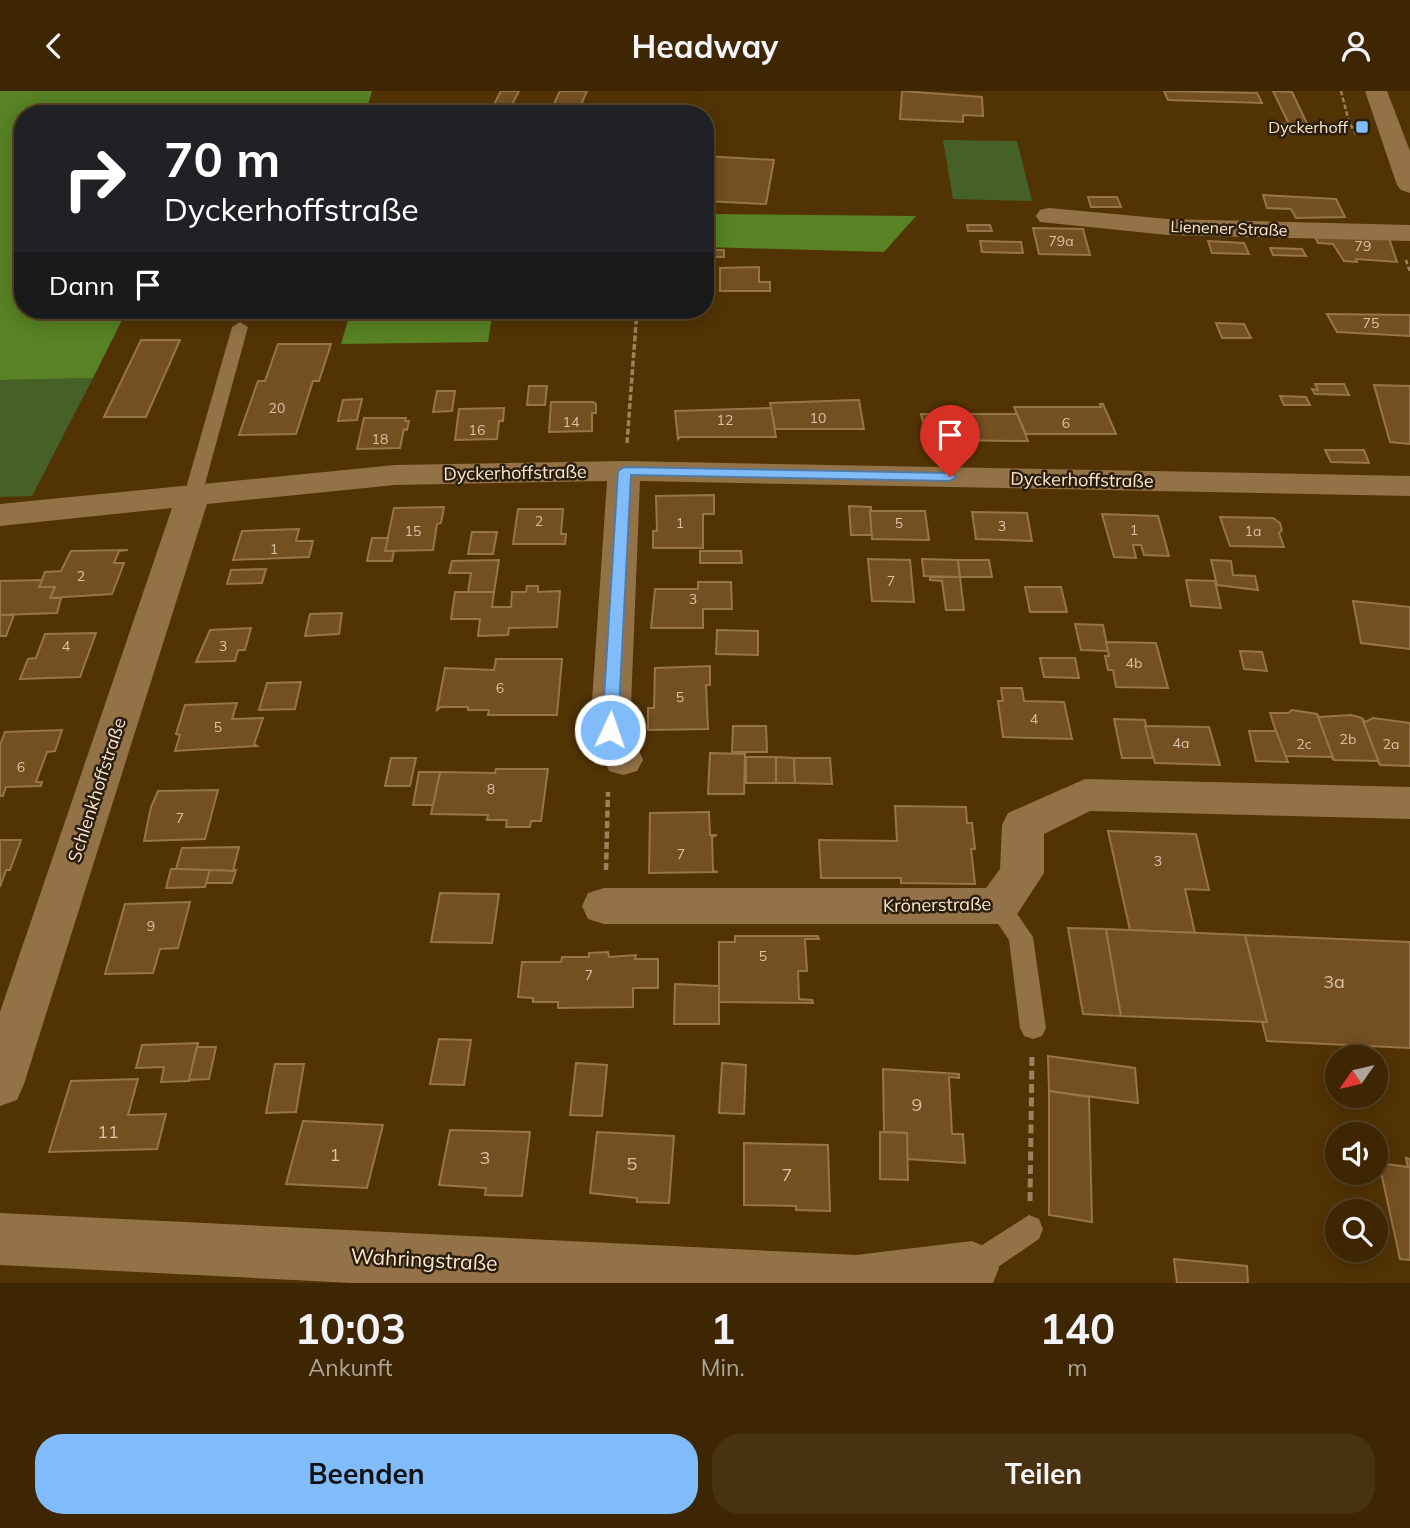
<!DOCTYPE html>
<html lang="de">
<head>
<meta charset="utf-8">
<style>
	body { margin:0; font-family:Mulish,sans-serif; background:#493212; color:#f1f3f6; height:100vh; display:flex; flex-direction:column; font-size:26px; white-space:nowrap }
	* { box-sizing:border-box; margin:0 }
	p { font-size:23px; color:#ada59a }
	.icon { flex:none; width:38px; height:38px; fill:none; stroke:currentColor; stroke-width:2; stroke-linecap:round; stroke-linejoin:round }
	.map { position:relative; height:1192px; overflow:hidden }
	.details { display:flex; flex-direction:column; background:#3e2603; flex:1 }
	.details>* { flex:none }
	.banner { position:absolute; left:14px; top:14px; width:700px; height:214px; border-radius:28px; box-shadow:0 4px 18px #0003,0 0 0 2px #574325; background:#202124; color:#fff; overflow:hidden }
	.needle { width:46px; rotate:236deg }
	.controls { position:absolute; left:1325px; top:954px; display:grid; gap:14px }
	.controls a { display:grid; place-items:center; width:63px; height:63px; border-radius:50%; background:#3e2603; box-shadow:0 4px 18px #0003,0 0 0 2px #574325; font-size:35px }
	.pin { position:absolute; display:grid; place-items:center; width:60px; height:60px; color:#fff; margin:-72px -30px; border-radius:50% 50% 50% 0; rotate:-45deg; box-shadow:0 0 7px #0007 }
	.pin .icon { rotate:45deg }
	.me { position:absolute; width:77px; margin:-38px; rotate:3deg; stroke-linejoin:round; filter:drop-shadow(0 0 5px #0008) }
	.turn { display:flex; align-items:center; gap:24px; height:147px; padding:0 35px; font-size:32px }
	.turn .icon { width:91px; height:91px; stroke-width:2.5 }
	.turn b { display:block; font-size:49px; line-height:60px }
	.then { display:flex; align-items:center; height:66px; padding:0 35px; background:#0003; gap:14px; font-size:26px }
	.eta { display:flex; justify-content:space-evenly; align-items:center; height:119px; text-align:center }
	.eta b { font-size:42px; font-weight:700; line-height:49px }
	.cta { display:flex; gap:14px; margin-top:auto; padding:14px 35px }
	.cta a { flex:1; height:80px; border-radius:28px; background:#81bcfa; color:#111; font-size:28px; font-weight:700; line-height:80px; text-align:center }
	.cta a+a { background:#493212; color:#f1f3f6 }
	header { display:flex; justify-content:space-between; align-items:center; height:91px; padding:0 35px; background:#3e2603; font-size:32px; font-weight:700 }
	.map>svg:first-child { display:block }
</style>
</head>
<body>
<header><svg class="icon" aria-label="back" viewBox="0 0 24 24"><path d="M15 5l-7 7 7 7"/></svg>Headway<svg class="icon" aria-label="person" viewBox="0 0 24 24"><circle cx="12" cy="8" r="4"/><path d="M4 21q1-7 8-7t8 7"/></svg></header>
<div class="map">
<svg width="1410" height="1192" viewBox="0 0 1410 1192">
	<rect width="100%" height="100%" fill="#523304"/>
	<g fill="#466128">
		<path d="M943 49 1017 50 1032 110 953 108Z"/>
		<path d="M93 287 32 405 0 406V289Z"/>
	</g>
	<g fill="#588224">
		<path d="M0 0H372L365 23H23V219H127L93 287 0 289Z"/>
		<path d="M705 123 916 125 884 161 705 156Z"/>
		<path d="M351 219H493L488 251 341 253Z"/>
	</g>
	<g fill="#734f21" stroke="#97744a" stroke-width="2">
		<path d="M501 0H519L507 23H489Z"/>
		<path d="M560 0H587L577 23H549Z"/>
		<path d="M902 0 982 6 983 25 963 24V31L900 28Z"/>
		<path d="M1164 0 1257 2 1262 12 1168 9Z"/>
		<path d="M1273 0 1292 1 1312 43 1279 42 1275 32 1289 33Z"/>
		<path d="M705 65 774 69 766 113 705 110Z"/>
		<path d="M1263 104 1336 108 1345 126 1296 127 1291 118 1267 117Z"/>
		<path d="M1088 106H1117L1121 116H1091Z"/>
		<path d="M967 134H990L992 140H968Z"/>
		<path d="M1033 137 1083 138 1090 164 1039 163Z"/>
		<path d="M1314 143 1389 147 1397 171 1356 168 1357 171 1344 170 1333 153 1318 152Z"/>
		<path d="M980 150 1021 151 1023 162 982 161Z"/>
		<path d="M1208 150 1244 152 1249 163 1212 162Z"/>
		<path d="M1270 157 1302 158 1306 165 1273 164Z"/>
		<rect x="705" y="159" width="19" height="7"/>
		<path d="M759 176V191H770V200H720V177Z"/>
		<path d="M1327 223 1410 224V245L1337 241Z"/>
		<path d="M1216 232 1244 233 1251 247H1222Z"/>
		<path d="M141 249H180L146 326H104Z"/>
		<path d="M278 253H331L319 290H313L296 343 239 344 258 290H265Z"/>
		<path d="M1315 293H1344L1349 304 1315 303 1312 298 1318 299Z"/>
		<path d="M1374 294 1410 295V353L1390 351Z"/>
		<path d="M529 295H547L545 314H527Z"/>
		<path d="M437 300H455L452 320 433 321Z"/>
		<path d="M1280 305 1306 306 1310 314H1284Z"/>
		<path d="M362 308 357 329 338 330 343 309Z"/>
		<path d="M856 309H859L864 338H775L770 312Z"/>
		<path d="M551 311H593L596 313V322H592V340L549 341Z"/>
		<path d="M1100 313H1103L1116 343H1026L1014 316H1101Z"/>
		<path d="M504 317 503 330H499L497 348 455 349 459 318Z"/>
		<path d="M771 317 776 346H680L678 348 675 320Z"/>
		<path d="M921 323H1017L1028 350 931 349V352H928Z"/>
		<path d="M364 327H406L405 330H409L407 339 404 338 400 357 357 358Z"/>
		<path d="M1325 359H1364L1369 372 1331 371Z"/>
		<path d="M714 404V423H703V457H653V440H657L656 405Z"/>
		<path d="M849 415 871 416 872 444H851Z"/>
		<path d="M444 416 441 432 437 433 433 459 385 460 394 417Z"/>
		<path d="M518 418H563L561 443H566L565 453H513Z"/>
		<path d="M870 420H925L929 449 872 448Z"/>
		<path d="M972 421 1027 422 1032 450 976 448Z"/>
		<path d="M1102 423 1158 425 1169 465 1144 464 1141 454H1133L1136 467 1114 466Z"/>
		<path d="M1220 426 1273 427 1280 432 1282 439 1279 442 1284 456 1230 455Z"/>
		<path d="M299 438 296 450H313L309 466 233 469 242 440Z"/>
		<path d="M472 441H497L493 463H468Z"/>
		<path d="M372 447H388L385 460H394L392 470H367Z"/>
		<path d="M128 459 119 460 114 472H124L112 503 50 507 55 496H39L45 481 61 480 71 460Z"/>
		<path d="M700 460H741L742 472H700Z"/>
		<path d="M868 468 910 469 914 511 872 510Z"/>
		<path d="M922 468 958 469 960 486 924 485Z"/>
		<path d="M499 469 494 501H468L471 482H449L452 470Z"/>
		<path d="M958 469H989L992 486H960Z"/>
		<path d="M1211 469 1231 470 1233 484 1255 485 1258 499 1217 494Z"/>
		<path d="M266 478 262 492 227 493 231 479Z"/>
		<path d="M930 486H960L964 519H946L942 490 930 489Z"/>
		<path d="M42 489 39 496H55L50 507H61L57 522 0 524V490Z"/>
		<path d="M1186 489 1215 490 1221 517 1191 515Z"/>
		<path d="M698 491H731L732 518H703V537H651L655 498H698Z"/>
		<path d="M527 495H538V501L560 500 557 536 509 537 508 544 478 545 480 528H451L455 501H494L492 516H511L512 501H526Z"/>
		<path d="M1025 496H1061L1067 521H1030Z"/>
		<path d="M1353 510 1410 516V558L1361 552Z"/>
		<path d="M342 522 339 543 305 545 310 523Z"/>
		<path d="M0 524H14L6 545H0Z"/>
		<path d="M1075 533 1103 534 1108 560 1081 559Z"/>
		<path d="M251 537 245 559H238L235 570 196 571 210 539Z"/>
		<path d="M717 539 758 540V564L716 563Z"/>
		<path d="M96 542 80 586 20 588 28 568 36 567 45 543Z"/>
		<path d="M1106 551 1156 552 1168 597 1116 596 1113 579H1108L1105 565H1109Z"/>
		<path d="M1240 560 1262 561 1267 580 1244 578Z"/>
		<path d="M1040 567H1075L1079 587 1044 586Z"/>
		<path d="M496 568H562L557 624H488L489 619H468V616H441L437 619 445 577 494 579Z"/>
		<path d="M710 575V594H706L708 638 648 639V617H654L655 577Z"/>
		<path d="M301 591 295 618 259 619 267 592Z"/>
		<path d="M1001 597H1022L1024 610 1064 611 1072 648 1003 646 998 610H1003Z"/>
		<path d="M237 612 232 628 263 627 254 653 257 655 175 660 180 644 176 643 185 614Z"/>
		<path d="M1292 619 1317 623 1334 669 1331 666 1284 665 1270 622H1288Z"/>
		<path d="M1317 623 1319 626 1351 624 1362 627 1380 674 1378 670 1334 669Z"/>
		<path d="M1362 627 1365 631 1373 627 1410 632V675L1380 674Z"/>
		<path d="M1114 628 1145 629 1153 667H1122Z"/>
		<path d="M733 635H766L767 661H732Z"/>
		<path d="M1145 635 1209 636 1220 674 1155 672Z"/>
		<path d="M62 639 55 660 47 661 36 691H42L41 695 6 696 3 705H0V654L5 641Z"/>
		<path d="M1249 640H1276L1288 671 1256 670Z"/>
		<path d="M710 662 745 663 744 703H708Z"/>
		<rect x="746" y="666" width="30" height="26"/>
		<path d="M776 666 794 667 795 692H776Z"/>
		<path d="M391 667H416L410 695H385Z"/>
		<path d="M794 667H830L832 693 795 692Z"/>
		<path d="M496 678H548L541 730H531L530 736H506L507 729H487L488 724 431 723 440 681 495 682Z"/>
		<path d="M419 681H440L433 714H413Z"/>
		<path d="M218 699 205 748 144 750 151 716 158 700Z"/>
		<path d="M895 715 966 716 967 732H972L975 758H971L975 793 901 792V787H821L819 749 897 750Z"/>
		<path d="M709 721 710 744H717L712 746 713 780 718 781 649 782 650 722Z"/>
		<path d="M1108 740 1196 743 1209 799 1185 798 1195 842 1130 839Z"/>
		<path d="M0 749H21L10 779H6L0 796Z"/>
		<path d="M239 756 233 780 176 778 182 757Z"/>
		<path d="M171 778H176L210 779 205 796 166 797Z"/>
		<path d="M210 779 233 780 236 779 232 792H206Z"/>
		<path d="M440 802 499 803 492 852 431 851Z"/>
		<path d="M190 811 178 857 160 858 153 882 105 883 125 813Z"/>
		<path d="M1068 837 1106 838 1121 925 1083 923Z"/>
		<path d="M1106 838 1245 844 1267 931 1121 925Z"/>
		<path d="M1245 844 1410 851V957L1267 950 1262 931H1267Z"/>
		<path d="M735 845H818L819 848H805L807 880H798L799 908 812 909 813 912 719 911V851H735Z"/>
		<path d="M608 861 609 866 636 864 635 868H658V897H633V916L558 917V911H533V907L518 906 522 871H561L562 866H589V862Z"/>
		<path d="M675 893 719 895V933H674Z"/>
		<path d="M439 948 471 949 464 994 430 993Z"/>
		<path d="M198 952 189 990 161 991 164 976 136 977 142 954Z"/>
		<path d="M197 956H216L209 988 189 989Z"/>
		<path d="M1048 965 1135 977 1138 1012 1049 1000Z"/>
		<path d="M576 972 607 974 602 1025 570 1024Z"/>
		<path d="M722 972 746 974 744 1023 719 1022Z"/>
		<path d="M275 973H304L296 1021 266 1022Z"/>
		<path d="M883 978 959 983V987L949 986 952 1043H963L965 1072 907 1068V1042L884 1041Z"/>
		<path d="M138 988 128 1024 166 1023 157 1058 49 1061 71 990Z"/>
		<path d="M1049 1000 1089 1006 1092 1131 1049 1124Z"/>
		<path d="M303 1030 383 1034 367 1097 286 1093Z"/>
		<path d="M450 1039 530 1041 522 1105 485 1104 486 1097 439 1094Z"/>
		<path d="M597 1041 674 1045 669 1112 637 1111V1107L590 1102Z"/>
		<path d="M880 1041 907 1042 908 1089 880 1088Z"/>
		<path d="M744 1052 828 1054 830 1120 796 1119V1115L744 1114Z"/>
		<path d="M1406 1067 1410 1068V1169L1400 1168 1379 1072 1408 1076Z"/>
		<path d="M1174 1168 1247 1175 1248 1192H1177Z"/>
	</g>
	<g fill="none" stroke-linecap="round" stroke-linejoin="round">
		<g stroke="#9c815d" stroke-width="2.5" stroke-dasharray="4.5 2.5" stroke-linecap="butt">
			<path d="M1341 0 1349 31 1357 45"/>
			<path d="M1406 169 1410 181"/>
		</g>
		<path stroke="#9c815d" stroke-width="3.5" stroke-dasharray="6 2.5" stroke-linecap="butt" d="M627 352 637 219"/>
		<path stroke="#9c815d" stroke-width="4.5" stroke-dasharray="7 3.5" stroke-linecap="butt" d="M606 779 608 701"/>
		<path stroke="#9c815d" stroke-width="5" stroke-dasharray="9 4.5" stroke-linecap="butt" d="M1030 1110 1032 964"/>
		<g fill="#947248" fill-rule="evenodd">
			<path d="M240 231 248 236 202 404 193 410 187 408 184 404 232 236Z"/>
			<path d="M998 805 1007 808 1033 846 1046 937 1042 945 1033 948 1024 945 1020 937 1009 849 986 815 989 808Z"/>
			<path d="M1029 1124 1039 1128 1043 1138 1039 1148 982 1187 972 1192 962 1187 957 1177 962 1167Z"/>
		</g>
		<g fill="#947248" fill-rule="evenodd">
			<path d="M1049 117 1168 128 1410 134V150L1168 144 1040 131 1036 125 1040 119Z"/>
			<path d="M624 370 1410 385V405L640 390 630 639 643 669 637 680 623 684 609 680 590 639 607 390 395 394 207 413 24 993 17 1009 0 1015V921L172 417 0 435V413L395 374Z"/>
			<path d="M1085 688 1410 696V728L1090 720 1044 743V782L1014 828 998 833H604L588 828 582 815 588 802 604 797H986L1000 778 1002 734 1008 722Z"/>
			<path d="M0 1122 856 1164 972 1150 991 1158 999 1177 993 1192H352L0 1174Z"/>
		</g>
		<path fill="#947248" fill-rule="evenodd" d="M1365 0H1387L1410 60V102L1401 99 1397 94Z"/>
	</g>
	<path fill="#81bcfa" stroke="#547aa2" stroke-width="2" d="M624 376 950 382 956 386 950 390 631 384 618 639 610 645 602 639 618 380Z"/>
	<rect fill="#81bcfa" stroke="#2c1e0d" stroke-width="2.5" x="1355" y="29" width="14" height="14" rx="3.5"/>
	<g text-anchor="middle" stroke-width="5" stroke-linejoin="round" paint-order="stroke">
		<g font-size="14" fill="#dac2a6">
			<text x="1061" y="155">79a</text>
			<text x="1363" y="160">79</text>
			<text x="1371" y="237">75</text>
			<text x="277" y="322">20</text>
			<text x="818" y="332">10</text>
			<text x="725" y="334">12</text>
			<text x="571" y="336">14</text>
			<text x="1066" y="337">6</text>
			<text x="477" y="344">16</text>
			<text x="380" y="353">18</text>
			<text x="539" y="435">2</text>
			<text x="680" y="437">1</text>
			<text x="899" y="437">5</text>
			<text x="1002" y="440">3</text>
			<text x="1134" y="444">1</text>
			<text x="413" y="445">15</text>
			<text x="1253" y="445">1a</text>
			<text x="274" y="463">1</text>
			<text x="81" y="490">2</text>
			<text x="891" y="495">7</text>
			<text x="693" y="513">3</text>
			<text x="66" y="560">4</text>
			<text x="223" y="560">3</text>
			<text x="1134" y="577">4b</text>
			<text x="500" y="602">6</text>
			<text x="680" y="611">5</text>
			<text x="1034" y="633">4</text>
			<text x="218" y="641">5</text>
			<text x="1348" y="653">2b</text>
			<text x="1181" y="657">4a</text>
			<text x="1304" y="658">2c</text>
			<text x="1391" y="658">2a</text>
			<text x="21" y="681">6</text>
			<text x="491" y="703">8</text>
			<text x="180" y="732">7</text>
			<text x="681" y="768">7</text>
			<text x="1158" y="775">3</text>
			<text x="151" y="840">9</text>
			<text x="763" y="870">5</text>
			<text x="589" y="889">7</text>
		</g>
		<g font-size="16" fill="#fce8d2" stroke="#2c1e0d" text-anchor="end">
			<text x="1348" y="42">Dyckerhoff</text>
		</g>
		<g font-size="16" fill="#fce8d2" stroke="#2c1e0d">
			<text transform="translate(1229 137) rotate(2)" y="6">Lienener Straße</text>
		</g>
		<g font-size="18" fill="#fce8d2" stroke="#2c1e0d">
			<text transform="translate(515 382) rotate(-1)" y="6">Dyckerhoffstraße</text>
			<text transform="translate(1082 389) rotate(1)" y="6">Dyckerhoffstraße</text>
			<text transform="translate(97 699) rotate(-72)" y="6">Schlenkhoffstraße</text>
			<text transform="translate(937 814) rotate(-1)" y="6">Krönerstraße</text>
		</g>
		<g font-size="18" fill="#dac2a6">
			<text x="1334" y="897">3a</text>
			<text x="917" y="1020">9</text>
			<text x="108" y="1047">11</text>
			<text x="335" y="1070">1</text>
			<text x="485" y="1073">3</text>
			<text x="632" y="1079">5</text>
			<text x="787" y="1090">7</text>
		</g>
		<g font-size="21" fill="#fce8d2" stroke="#2c1e0d">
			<text transform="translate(424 1169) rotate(3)" y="7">Wahringstraße</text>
		</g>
	</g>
</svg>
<div class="controls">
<a><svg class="needle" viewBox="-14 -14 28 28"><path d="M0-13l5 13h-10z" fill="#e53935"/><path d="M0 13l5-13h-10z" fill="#ada59a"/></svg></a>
<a><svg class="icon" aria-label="sound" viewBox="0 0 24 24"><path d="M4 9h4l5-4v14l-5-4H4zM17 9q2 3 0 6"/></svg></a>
<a><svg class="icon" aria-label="search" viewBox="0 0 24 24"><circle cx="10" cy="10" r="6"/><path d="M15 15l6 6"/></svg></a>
</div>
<div class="pin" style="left:950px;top:386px;background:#d93025"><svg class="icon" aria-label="arrive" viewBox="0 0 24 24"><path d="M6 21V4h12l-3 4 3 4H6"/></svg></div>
<svg class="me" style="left:610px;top:639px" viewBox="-20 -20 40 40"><circle r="17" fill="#81bcfa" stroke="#fff" stroke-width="3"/><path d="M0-11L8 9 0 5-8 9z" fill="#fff"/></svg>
<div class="banner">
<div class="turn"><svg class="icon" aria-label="right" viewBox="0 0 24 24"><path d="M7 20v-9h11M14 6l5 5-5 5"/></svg><div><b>70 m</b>Dyckerhoffstraße</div></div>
<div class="then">Dann<svg class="icon" aria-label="arrive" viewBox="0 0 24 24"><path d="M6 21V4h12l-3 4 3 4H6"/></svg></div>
</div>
</div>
<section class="details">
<div class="eta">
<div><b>10:03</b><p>Ankunft</p></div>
<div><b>1</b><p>Min.</p></div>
<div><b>140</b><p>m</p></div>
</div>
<div class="cta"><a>Beenden</a><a>Teilen</a></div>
</section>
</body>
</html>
